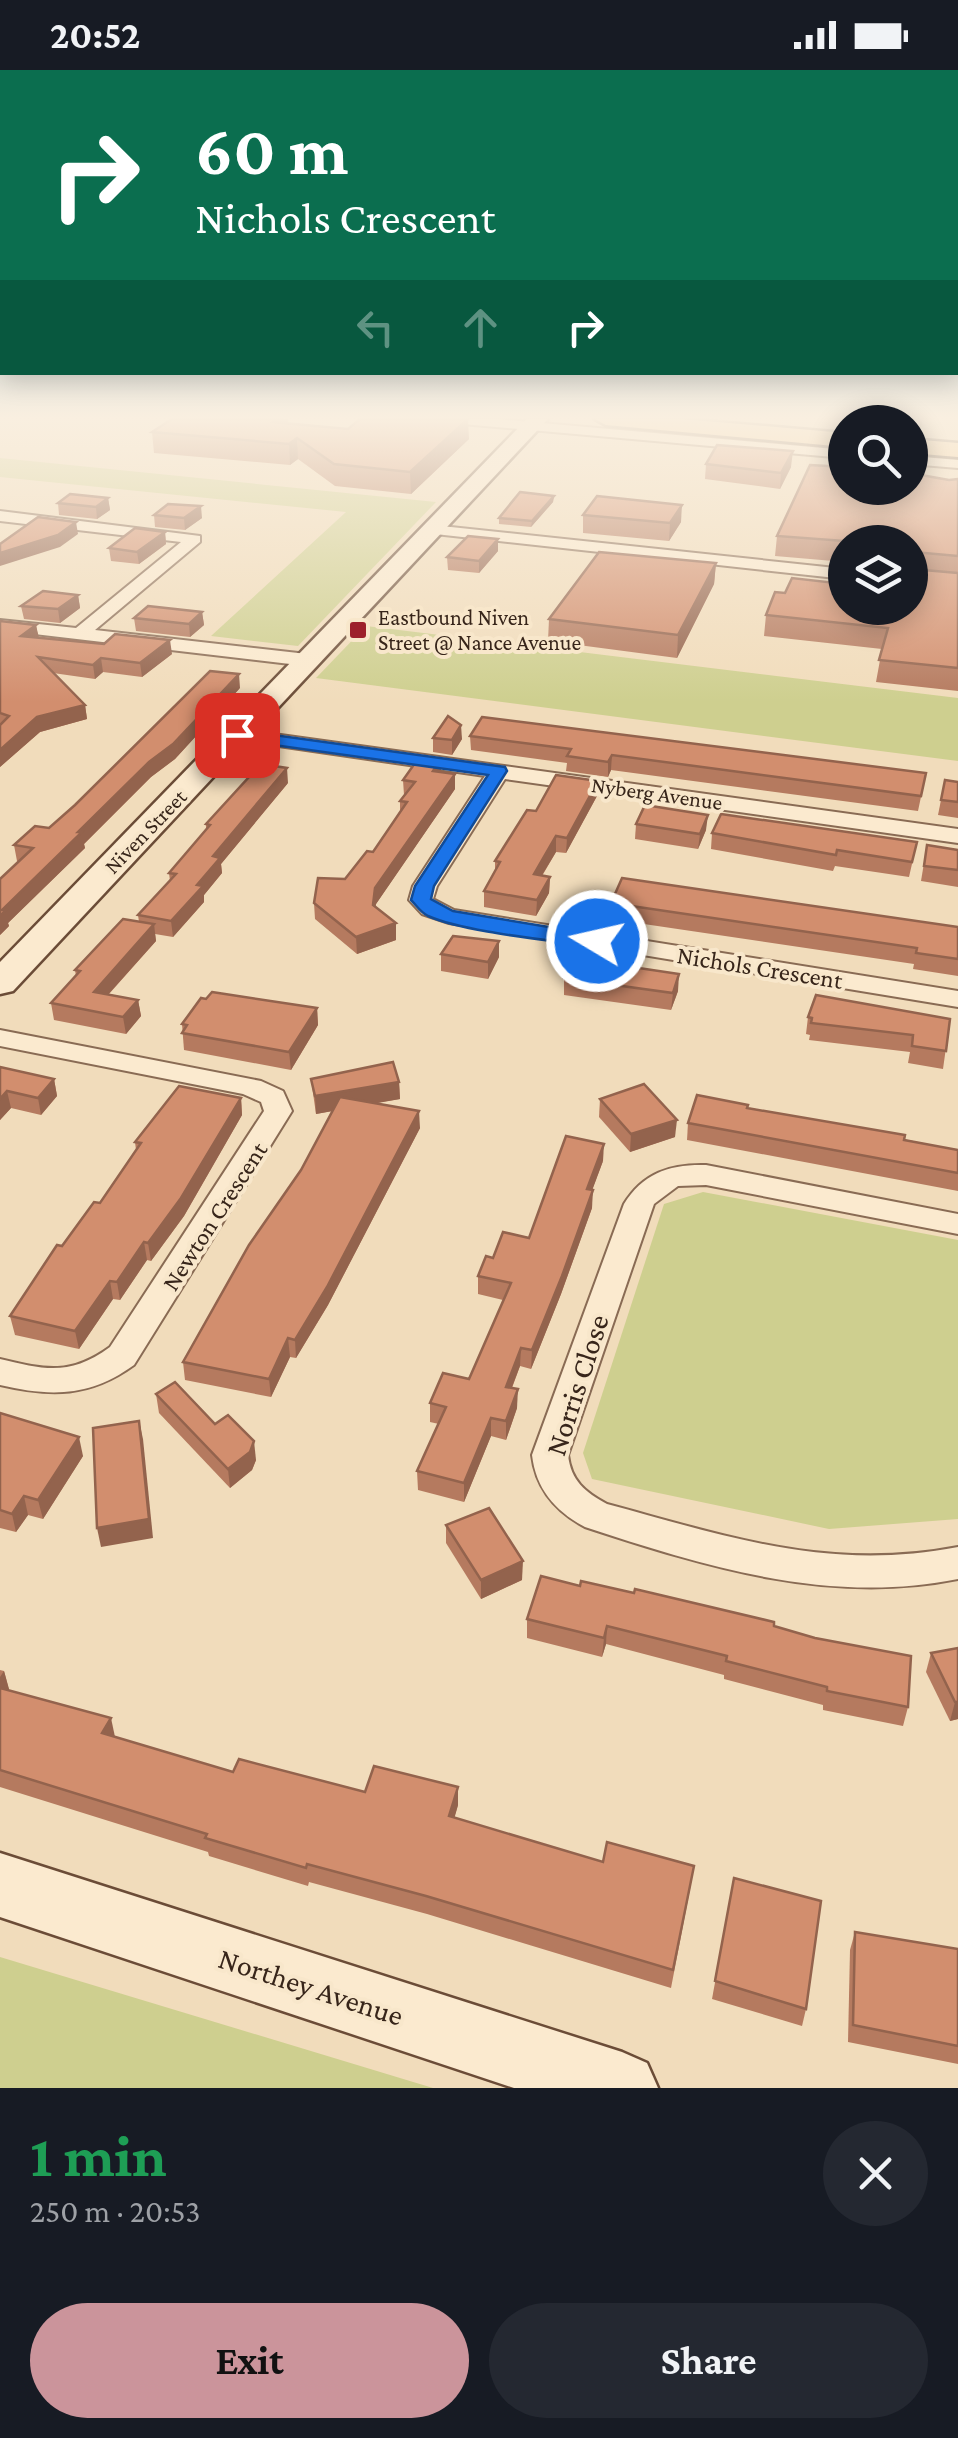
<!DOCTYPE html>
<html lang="en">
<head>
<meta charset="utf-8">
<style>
	body { margin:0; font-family:"Crimson Pro",serif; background:#242831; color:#f1f3f6; height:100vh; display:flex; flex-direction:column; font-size:38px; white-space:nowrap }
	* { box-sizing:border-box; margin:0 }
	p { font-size:32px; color:#9ea1a6 }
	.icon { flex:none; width:55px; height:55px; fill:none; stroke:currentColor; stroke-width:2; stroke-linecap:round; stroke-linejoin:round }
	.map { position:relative; height:2018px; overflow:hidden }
	.details { display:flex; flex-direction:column; background:#171b24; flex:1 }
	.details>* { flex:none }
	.guide { position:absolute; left:0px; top:0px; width:960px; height:305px; box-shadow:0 5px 25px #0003; background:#0b6e4f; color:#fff; overflow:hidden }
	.controls { position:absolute; left:828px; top:335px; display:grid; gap:20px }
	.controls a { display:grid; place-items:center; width:100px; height:100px; border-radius:50%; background:#171b24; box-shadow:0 5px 25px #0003; font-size:50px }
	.pin { position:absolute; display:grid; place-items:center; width:85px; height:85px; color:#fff; margin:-42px; border-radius:20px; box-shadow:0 5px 15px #0006 }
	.me { position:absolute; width:110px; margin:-55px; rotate:279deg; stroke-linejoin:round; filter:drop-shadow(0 0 8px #0008) }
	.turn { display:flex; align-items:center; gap:35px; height:210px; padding:0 30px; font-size:45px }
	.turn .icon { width:130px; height:130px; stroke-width:2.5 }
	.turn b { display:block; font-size:70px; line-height:85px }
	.lanes { display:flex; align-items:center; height:95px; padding:0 30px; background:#0003; justify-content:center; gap:50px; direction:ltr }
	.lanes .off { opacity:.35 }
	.round { display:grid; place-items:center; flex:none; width:105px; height:105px; border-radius:52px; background:#242831 }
	.summary { display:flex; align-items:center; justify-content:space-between; height:170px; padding:0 30px }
	h1 { font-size:60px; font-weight:700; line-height:75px; color:#1e9e55 }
	.primary-button { display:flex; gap:20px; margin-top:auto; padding:20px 30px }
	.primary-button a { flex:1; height:115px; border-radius:60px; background:#cb949b; color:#111; font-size:40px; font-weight:700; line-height:115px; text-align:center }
	.primary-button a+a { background:#242831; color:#f1f3f6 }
	.status { display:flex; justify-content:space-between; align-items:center; height:70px; padding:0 50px; background:#171b24; direction:ltr }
	.status svg { height:28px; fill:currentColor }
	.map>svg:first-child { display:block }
</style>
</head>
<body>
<div class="status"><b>20:52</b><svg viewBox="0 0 49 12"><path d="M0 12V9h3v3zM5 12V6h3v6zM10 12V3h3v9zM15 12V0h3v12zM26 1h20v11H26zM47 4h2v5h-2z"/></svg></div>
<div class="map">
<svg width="958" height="2018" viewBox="0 0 958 2018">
	<rect width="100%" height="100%" fill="#f1dcbb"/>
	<g fill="#cecf8f">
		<path d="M0 388 436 432 298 576 211 566 346 442 0 407Z"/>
		<path d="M366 556 958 628V691L316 608Z"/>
		<path d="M703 1122 958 1170V1449L829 1459 592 1409 583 1383 664 1134Z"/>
		<path d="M0 1887 433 2018H0Z"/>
	</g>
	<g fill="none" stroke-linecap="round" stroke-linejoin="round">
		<defs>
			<g id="street">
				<path d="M444 349H497L845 380V388L451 353Z"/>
				<path d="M895 349 920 352 917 371 910 372V352Z"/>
				<path d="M910 386 958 390V398L910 394Z"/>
				<path d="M0 441 200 466V472L95 560 307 584 316 590 307 596 0 560V550L76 558 181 472 0 451Z"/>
				<path d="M432 455 845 499V509L426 463V457Z"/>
				<path d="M237 659 958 759V773L505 709 437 816 433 829 454 840 958 921V937L449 853 422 844 409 830 413 816 485 706 230 669V661Z"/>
				<path d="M0 960 261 1011 283 1021 292 1041 134 1295C90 1327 51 1327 0 1315V1289C46 1300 70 1306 110 1277L264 1041 261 1032 243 1024 0 976Z"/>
				<path d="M706 1095 958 1144V1164L706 1115 678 1116 654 1134 568 1385C571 1411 585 1422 607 1434 730 1467 829 1502 958 1477V1509C830 1535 707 1497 585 1457 555 1441 536 1419 532 1385L624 1134C643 1103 670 1094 706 1095Z"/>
			</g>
			<g id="secondary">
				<path d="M527 349H548L13 921 0 924V892Z"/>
				<path d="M0 1783 622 1982 647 1993 658 2018H514L0 1847Z"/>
			</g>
			<g id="primary">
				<path d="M595 349H682L845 363V377L606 355Z"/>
				<path d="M910 369 958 373V387L910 383Z"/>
			</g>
		</defs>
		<use href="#street" stroke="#896b54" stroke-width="4"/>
		<use href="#secondary" stroke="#6b4c37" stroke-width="5"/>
		<use href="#primary" stroke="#563a29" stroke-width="5"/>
		<use href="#street" fill="#fbeacf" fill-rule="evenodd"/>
		<use href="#secondary" fill="#fbeacf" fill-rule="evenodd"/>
		<use href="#primary" fill="#f8cd8f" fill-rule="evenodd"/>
	</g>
	<g fill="#b57a5f">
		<path d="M288 354 469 369 411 424 335 416 298 389 290 395 154 383 152 362Z"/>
		<path d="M706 394 791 397 780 419 705 409Z"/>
		<path d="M958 409V621L876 612 882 579 764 566 766 545 845 538H910V472H845V492L775 486 777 466 949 410Z"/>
		<path d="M554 426 553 432 531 457 499 454V448Z"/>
		<path d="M108 428 110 440 97 449 59 445 58 433Z"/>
		<path d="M154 445 202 448 185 460 155 457Z"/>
		<path d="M583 445 681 452 669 471 583 463Z"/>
		<path d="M165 462 166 474 139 494 111 491 109 478Z"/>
		<path d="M498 469V481L479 503 448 500 447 487Z"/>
		<path d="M716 493 714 514 677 588 548 571 549 549Z"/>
		<path d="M78 525 80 538 60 553 24 549 21 536Z"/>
		<path d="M202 542 204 555 190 567 136 561 134 548Z"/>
		<path d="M0 551 36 555 38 567 172 584 142 607 103 602 95 609 53 603 85 635 87 649 40 662 0 697Z"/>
		<path d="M240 618 175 689 151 707 84 774 85 778 8 853 9 856 0 865 19 791H17L14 775 49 758Z"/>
		<path d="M470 666 926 703 918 741 611 700 608 707 566 701 567 693 471 680Z"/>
		<path d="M433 668 462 669 452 685 433 682Z"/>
		<path d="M441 702 455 704V719L376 834 375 837 396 853V870L357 884 315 849 314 833 345 809 373 782 400 742V731L404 725 403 710Z"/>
		<path d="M945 710 958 712V748L938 745Z"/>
		<path d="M288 713 221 794 222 803 204 825V832L173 867 155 864 156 871 109 924 138 930 141 946 126 964 54 950 51 933 76 906 75 900 139 852 138 845 170 811 169 803 206 760V754Z"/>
		<path d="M597 726 566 783 556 782 542 806 550 807 549 823 536 846 484 837V821L495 800V791L536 741Z"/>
		<path d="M636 754 706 760 698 779 635 769Z"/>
		<path d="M712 763 917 772 909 807 835 796 833 801 711 779Z"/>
		<path d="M927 775 958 780V817L921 811Z"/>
		<path d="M611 833 958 857V906L913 899 914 894 610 849Z"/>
		<path d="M499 871V887L488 909 441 901V884Z"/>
		<path d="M564 908 678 921 671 940 564 925Z"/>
		<path d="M317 938 318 955 291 1000 184 980 182 954Z"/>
		<path d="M808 947 950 949 943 999 908 993 910 982 809 970 810 965 806 964Z"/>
		<path d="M0 997 54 1009 57 1026 41 1045 11 1038 0 1050Z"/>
		<path d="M311 1009 399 1012 400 1029 375 1033 420 1058 328 1235 296 1288 290 1287 271 1327 185 1310 183 1292 301 1100 332 1041 316 1044Z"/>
		<path d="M241 1028 242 1045 184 1146 151 1191 147 1190 120 1230 113 1229 79 1279 15 1265 10 1246 62 1176 100 1133 136 1080 135 1072Z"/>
		<path d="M600 1029 675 1067 630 1082 599 1047Z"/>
		<path d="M748 1038 958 1080V1121L687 1070 688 1053Z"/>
		<path d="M603 1091 592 1120V1138L561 1224 531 1299 520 1296 512 1318 517 1338 506 1370 491 1366 464 1432 418 1420 417 1401 439 1354 430 1352V1333L469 1309 503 1230 478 1224V1206L493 1188 529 1168Z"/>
		<path d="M156 1324 215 1354 256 1390 252 1400 230 1418 159 1343Z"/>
		<path d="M0 1343 83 1386 43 1449 28 1445 16 1462 0 1458Z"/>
		<path d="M446 1455 522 1510 481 1529 446 1473Z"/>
		<path d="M580 1516 774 1556 908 1637 903 1656 823 1640V1635L724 1609V1605L606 1574 602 1587 527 1568V1549Z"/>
		<path d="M958 1578V1649L950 1651 926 1602 931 1583Z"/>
		<path d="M0 1600 4 1601 9 1620 115 1667 233 1702 365 1722 458 1717V1735L454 1748 603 1792 691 1814 671 1918 427 1844 309 1812 308 1816 209 1786 208 1782 0 1717Z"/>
		<path d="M734 1808 806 1939 802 1956 712 1929Z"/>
		<path d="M855 1862 958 1879V1994L848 1972 850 1880Z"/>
	</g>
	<g fill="#93634d">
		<path d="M278 349H288L289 362 273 352Z"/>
		<path d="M468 349 469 369 411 424 410 402Z"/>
		<path d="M297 368 298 389 290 395 289 374Z"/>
		<path d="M793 381 791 397 780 419 781 403Z"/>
		<path d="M554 426 553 432 531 457 532 451Z"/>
		<path d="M108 428 110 440 97 449 96 437Z"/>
		<path d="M682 435 681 452 669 471 670 453Z"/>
		<path d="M201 436 202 448 185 460 184 448Z"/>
		<path d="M76 452 78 464 60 477 0 496V483Z"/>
		<path d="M165 462 166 474 139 494 137 482Z"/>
		<path d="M498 469V481L479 503V491Z"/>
		<path d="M716 493 714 514 677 588 678 565Z"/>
		<path d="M78 525 80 538 60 553 58 539Z"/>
		<path d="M202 542 204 555 190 567 189 554Z"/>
		<path d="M36 555 39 568 21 566Z"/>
		<path d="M170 570 172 584 142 607 140 593Z"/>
		<path d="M101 588 103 602 95 609 93 595Z"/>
		<path d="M239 604 240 618 175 689 151 707 84 774 85 778 8 853 9 856 0 865V846L2 840 78 762Z"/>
		<path d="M85 635 87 649 40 662 0 697V680L37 647Z"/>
		<path d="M461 655 462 669 452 685V670Z"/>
		<path d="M612 685 611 700 608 707V692Z"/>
		<path d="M441 689V703L433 701Z"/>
		<path d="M287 698 288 713 221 794 222 803 204 825V832L173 867 171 851 197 815 213 786Z"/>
		<path d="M455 704V719L376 834 373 851V835L375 818Z"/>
		<path d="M598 711 597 726 566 783 567 768Z"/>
		<path d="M708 745 706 760 698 779 700 764Z"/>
		<path d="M556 766V782L533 820 534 804Z"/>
		<path d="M550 807 549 823 536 846 537 830Z"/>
		<path d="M396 853V870L357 884 356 867Z"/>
		<path d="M154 854 156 871 96 938 94 922Z"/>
		<path d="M499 871V887L488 909V892Z"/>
		<path d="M679 904 678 921 671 940 673 923Z"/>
		<path d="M138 930 141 946 126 964 123 947Z"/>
		<path d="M317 938 318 955 291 1000 289 982Z"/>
		<path d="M54 1009 57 1026 41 1045 38 1028Z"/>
		<path d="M399 1012 400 1029 316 1044 315 1026Z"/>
		<path d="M7 1021 11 1038 0 1050V1029Z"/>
		<path d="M241 1028 242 1045 184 1146 151 1191 148 1173Z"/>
		<path d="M419 1041 420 1058 328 1235 296 1288 295 1270Z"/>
		<path d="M677 1050 675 1067 630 1082 631 1064Z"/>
		<path d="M604 1074 603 1091 586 1137 587 1119Z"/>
		<path d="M593 1120 592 1138 561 1224 531 1299 532 1280Z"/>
		<path d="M144 1172 147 1190 120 1230 117 1212Z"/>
		<path d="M110 1211 113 1229 79 1279 75 1261Z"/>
		<path d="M288 1268 290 1287 271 1327 269 1309Z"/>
		<path d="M521 1278 520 1296 505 1335 506 1317Z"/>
		<path d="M518 1319 517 1338 506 1370V1351Z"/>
		<path d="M491 1348V1366L464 1432V1413Z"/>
		<path d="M139 1351 143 1369 153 1468 101 1477 97 1458Z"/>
		<path d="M79 1367 83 1386 43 1449 38 1430Z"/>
		<path d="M254 1371 256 1390 252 1400 230 1418 228 1399Z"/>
		<path d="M24 1426 28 1445 16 1462 12 1444Z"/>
		<path d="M523 1491 522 1510 481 1529V1510Z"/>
		<path d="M607 1556 606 1574 602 1587 604 1568Z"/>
		<path d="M4 1601 9 1619 0 1635V1607Z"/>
		<path d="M955 1632H958V1649L950 1651Z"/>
		<path d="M111 1648 115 1667 102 1663Z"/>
		<path d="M458 1717V1735L450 1764 449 1746Z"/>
	</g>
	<g fill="#d28e6e" stroke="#93634d" stroke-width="2.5">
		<path d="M172 349H278L273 352 348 359 360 349H468L410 402 334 394 297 368 289 374 152 362Z"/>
		<path d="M717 375 793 381 781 403 706 394Z"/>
		<path d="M810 395 845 397V418H910V403L949 410 958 409V486L914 482 910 485V472H858L777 466Z"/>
		<path d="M520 422 554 426 532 451 499 448Z"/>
		<path d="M70 424 108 428 96 437 58 433Z"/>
		<path d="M597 426 682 435 670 453 583 445Z"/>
		<path d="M168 434 201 436 184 448 154 445Z"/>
		<path d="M38 447 76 452 58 465 0 483V474Z"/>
		<path d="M135 458 165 462 137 482 109 478Z"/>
		<path d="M468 466 498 469 479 491 447 487Z"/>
		<path d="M599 482 716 493 678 565 549 549Z"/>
		<path d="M910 488 913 499 958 503V598L879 590 888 558 766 545 775 522 785 523 792 508 845 514V538H910Z"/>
		<path d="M43 521 78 525 58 539 21 536Z"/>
		<path d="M148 536 202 542 189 554 134 548Z"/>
		<path d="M0 551 36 555 21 566 104 574 115 564 170 570 140 593 101 588 93 595 38 587 85 635 37 647 0 680V655L9 646 0 643Z"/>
		<path d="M210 601 239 604 173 674 149 692 78 762H82L2 840H6L0 846V809L33 778 14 775 35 756 49 758 75 735Z"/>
		<path d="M448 646 461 655 452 670 433 668Z"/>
		<path d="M482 647 926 703 921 726 612 685 608 692 567 686 571 679 470 666Z"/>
		<path d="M420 686 441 689 433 701 455 704 375 818 373 835 396 853 356 867 314 833 318 808 345 809 367 781 373 782 407 732 400 731 415 712 403 710Z"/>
		<path d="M261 694 287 698 213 786 220 788 197 815 203 816 171 851 138 845 176 804 169 803 210 755 206 754Z"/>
		<path d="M556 705 598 711 567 768 556 766 534 804 550 807 537 830 484 821 500 792 495 791 527 740 536 741Z"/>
		<path d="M945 710 958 712V732L941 730Z"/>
		<path d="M645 735 708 745 700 764 636 754Z"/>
		<path d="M721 744 917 772 912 792 837 780 836 785 712 763Z"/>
		<path d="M927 775 958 780V800L924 796Z"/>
		<path d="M622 808 958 857V889L916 883 917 878 611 833Z"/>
		<path d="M123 849 154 854 94 922 138 930 123 947 51 933 80 901 75 900Z"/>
		<path d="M453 866 499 871 488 892 441 884Z"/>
		<path d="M572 888 679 904 673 923 564 908Z"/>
		<path d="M212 922 317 938 289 982 182 963 187 955 182 954 201 928 206 929Z"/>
		<path d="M816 925 950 949 946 981 912 976 913 965 811 953 812 948 808 947Z"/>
		<path d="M393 992 399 1012 315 1026 311 1009Z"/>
		<path d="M0 997 54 1009 38 1028 7 1021 0 1029Z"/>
		<path d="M644 1014 677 1050 631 1064 600 1029Z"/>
		<path d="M179 1016 241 1028 181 1128 148 1173 144 1172 117 1212 110 1211 75 1261 10 1246 57 1175 62 1176 94 1132 100 1133 141 1073 135 1072Z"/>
		<path d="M697 1025 748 1035 747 1038 905 1065 904 1070 958 1080V1103L688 1053Z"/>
		<path d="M340 1027 419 1041 327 1217 295 1270 288 1268 269 1309 183 1292 249 1175 301 1100Z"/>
		<path d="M566 1066 604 1074 587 1119 593 1120 562 1206 532 1280 521 1278 506 1317 518 1319 506 1351 491 1348 464 1413 417 1401 446 1337 430 1333 443 1303 469 1309 511 1213 478 1206 486 1186 493 1188 503 1162 529 1168Z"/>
		<path d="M175 1312 215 1354 228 1345 254 1371 250 1382 228 1399 156 1324Z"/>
		<path d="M0 1343 79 1367 38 1430 24 1426 12 1444 0 1440Z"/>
		<path d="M139 1351 149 1449 97 1458 93 1358Z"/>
		<path d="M489 1438 523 1491 481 1510 446 1455Z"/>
		<path d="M541 1506 580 1516 581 1511 634 1523 635 1519 774 1552V1556L815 1568 911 1586 908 1637 827 1621V1617L726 1591 727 1586 607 1556 604 1568 527 1549Z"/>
		<path d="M958 1578V1632H955L931 1583Z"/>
		<path d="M0 1618 111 1648 102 1663 233 1702 239 1689 365 1722 374 1696 458 1717 449 1746 603 1792 607 1772 694 1796 673 1900 426 1826 307 1794 306 1798 205 1768 207 1764 0 1700Z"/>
		<path d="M734 1808 821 1831 806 1939 715 1911Z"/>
		<path d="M855 1862 958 1879V1976L853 1955Z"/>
	</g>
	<linearGradient id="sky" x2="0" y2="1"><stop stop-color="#8bb9d3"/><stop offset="0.55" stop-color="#f9efe0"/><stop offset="1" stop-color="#f9efe0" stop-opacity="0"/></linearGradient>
	<rect width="958" height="632" fill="url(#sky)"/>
	<path fill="#1a73e8" stroke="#114b97" stroke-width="2.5" d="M237 660 505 697 507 701 434 816 431 829 453 841 597 865 607 871 597 877C552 870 467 863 428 846 420 842 417 836 411 830L415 816 488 705 231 669 229 665Z"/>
	<rect fill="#9d202c" stroke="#f8e7cb" stroke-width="4" x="348" y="550" width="20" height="20" rx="5"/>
	<g text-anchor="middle" stroke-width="8" stroke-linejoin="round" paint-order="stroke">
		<g font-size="22" fill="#37251a" stroke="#f8e7cb" text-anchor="start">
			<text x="378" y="555">Eastbound Niven<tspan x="378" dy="25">Street @ Nance Avenue</tspan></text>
		</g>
		<g font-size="22" fill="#37251a" stroke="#f8e7cb">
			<text transform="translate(657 723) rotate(8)" y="8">Nyberg Avenue</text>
			<text transform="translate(145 761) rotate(-46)" y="8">Niven Street</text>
		</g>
		<g font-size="25" fill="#37251a" stroke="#f8e7cb">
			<text transform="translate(760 897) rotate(9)" y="9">Nichols Crescent</text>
			<text transform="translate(214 1146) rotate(-57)" y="9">Newton Crescent</text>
		</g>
		<g font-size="30" fill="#37251a" stroke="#f8e7cb">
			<text transform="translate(577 1315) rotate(-72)" y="10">Norris Close</text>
			<text transform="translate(311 1917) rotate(18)" y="10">Northey Avenue</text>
		</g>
	</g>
</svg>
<div class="controls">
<a><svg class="icon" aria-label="search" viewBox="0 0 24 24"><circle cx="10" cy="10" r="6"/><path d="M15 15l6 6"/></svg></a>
<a><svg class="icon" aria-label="layers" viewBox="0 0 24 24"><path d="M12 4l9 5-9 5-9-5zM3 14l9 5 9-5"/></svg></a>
</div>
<div class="pin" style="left:237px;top:665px;background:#d93025"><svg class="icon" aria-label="arrive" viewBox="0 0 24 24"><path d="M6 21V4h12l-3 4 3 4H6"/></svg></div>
<svg class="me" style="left:597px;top:871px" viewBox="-20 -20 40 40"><circle r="17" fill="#1a73e8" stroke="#fff" stroke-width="3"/><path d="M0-11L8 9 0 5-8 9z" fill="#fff"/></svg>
<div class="guide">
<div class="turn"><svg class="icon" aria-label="right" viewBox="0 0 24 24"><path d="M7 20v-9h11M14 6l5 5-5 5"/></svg><div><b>60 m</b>Nichols Crescent</div></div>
<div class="lanes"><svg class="icon off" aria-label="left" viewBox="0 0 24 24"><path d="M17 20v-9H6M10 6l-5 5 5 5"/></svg><svg class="icon off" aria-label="ahead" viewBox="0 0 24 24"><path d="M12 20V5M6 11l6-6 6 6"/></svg><svg class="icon" aria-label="right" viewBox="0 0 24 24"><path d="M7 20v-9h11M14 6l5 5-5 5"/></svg></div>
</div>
</div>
<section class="details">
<div class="summary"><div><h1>1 min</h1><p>250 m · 20:53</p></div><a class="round"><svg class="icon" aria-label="close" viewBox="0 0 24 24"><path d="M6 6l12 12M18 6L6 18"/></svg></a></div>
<div class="primary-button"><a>Exit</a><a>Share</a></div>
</section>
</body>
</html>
